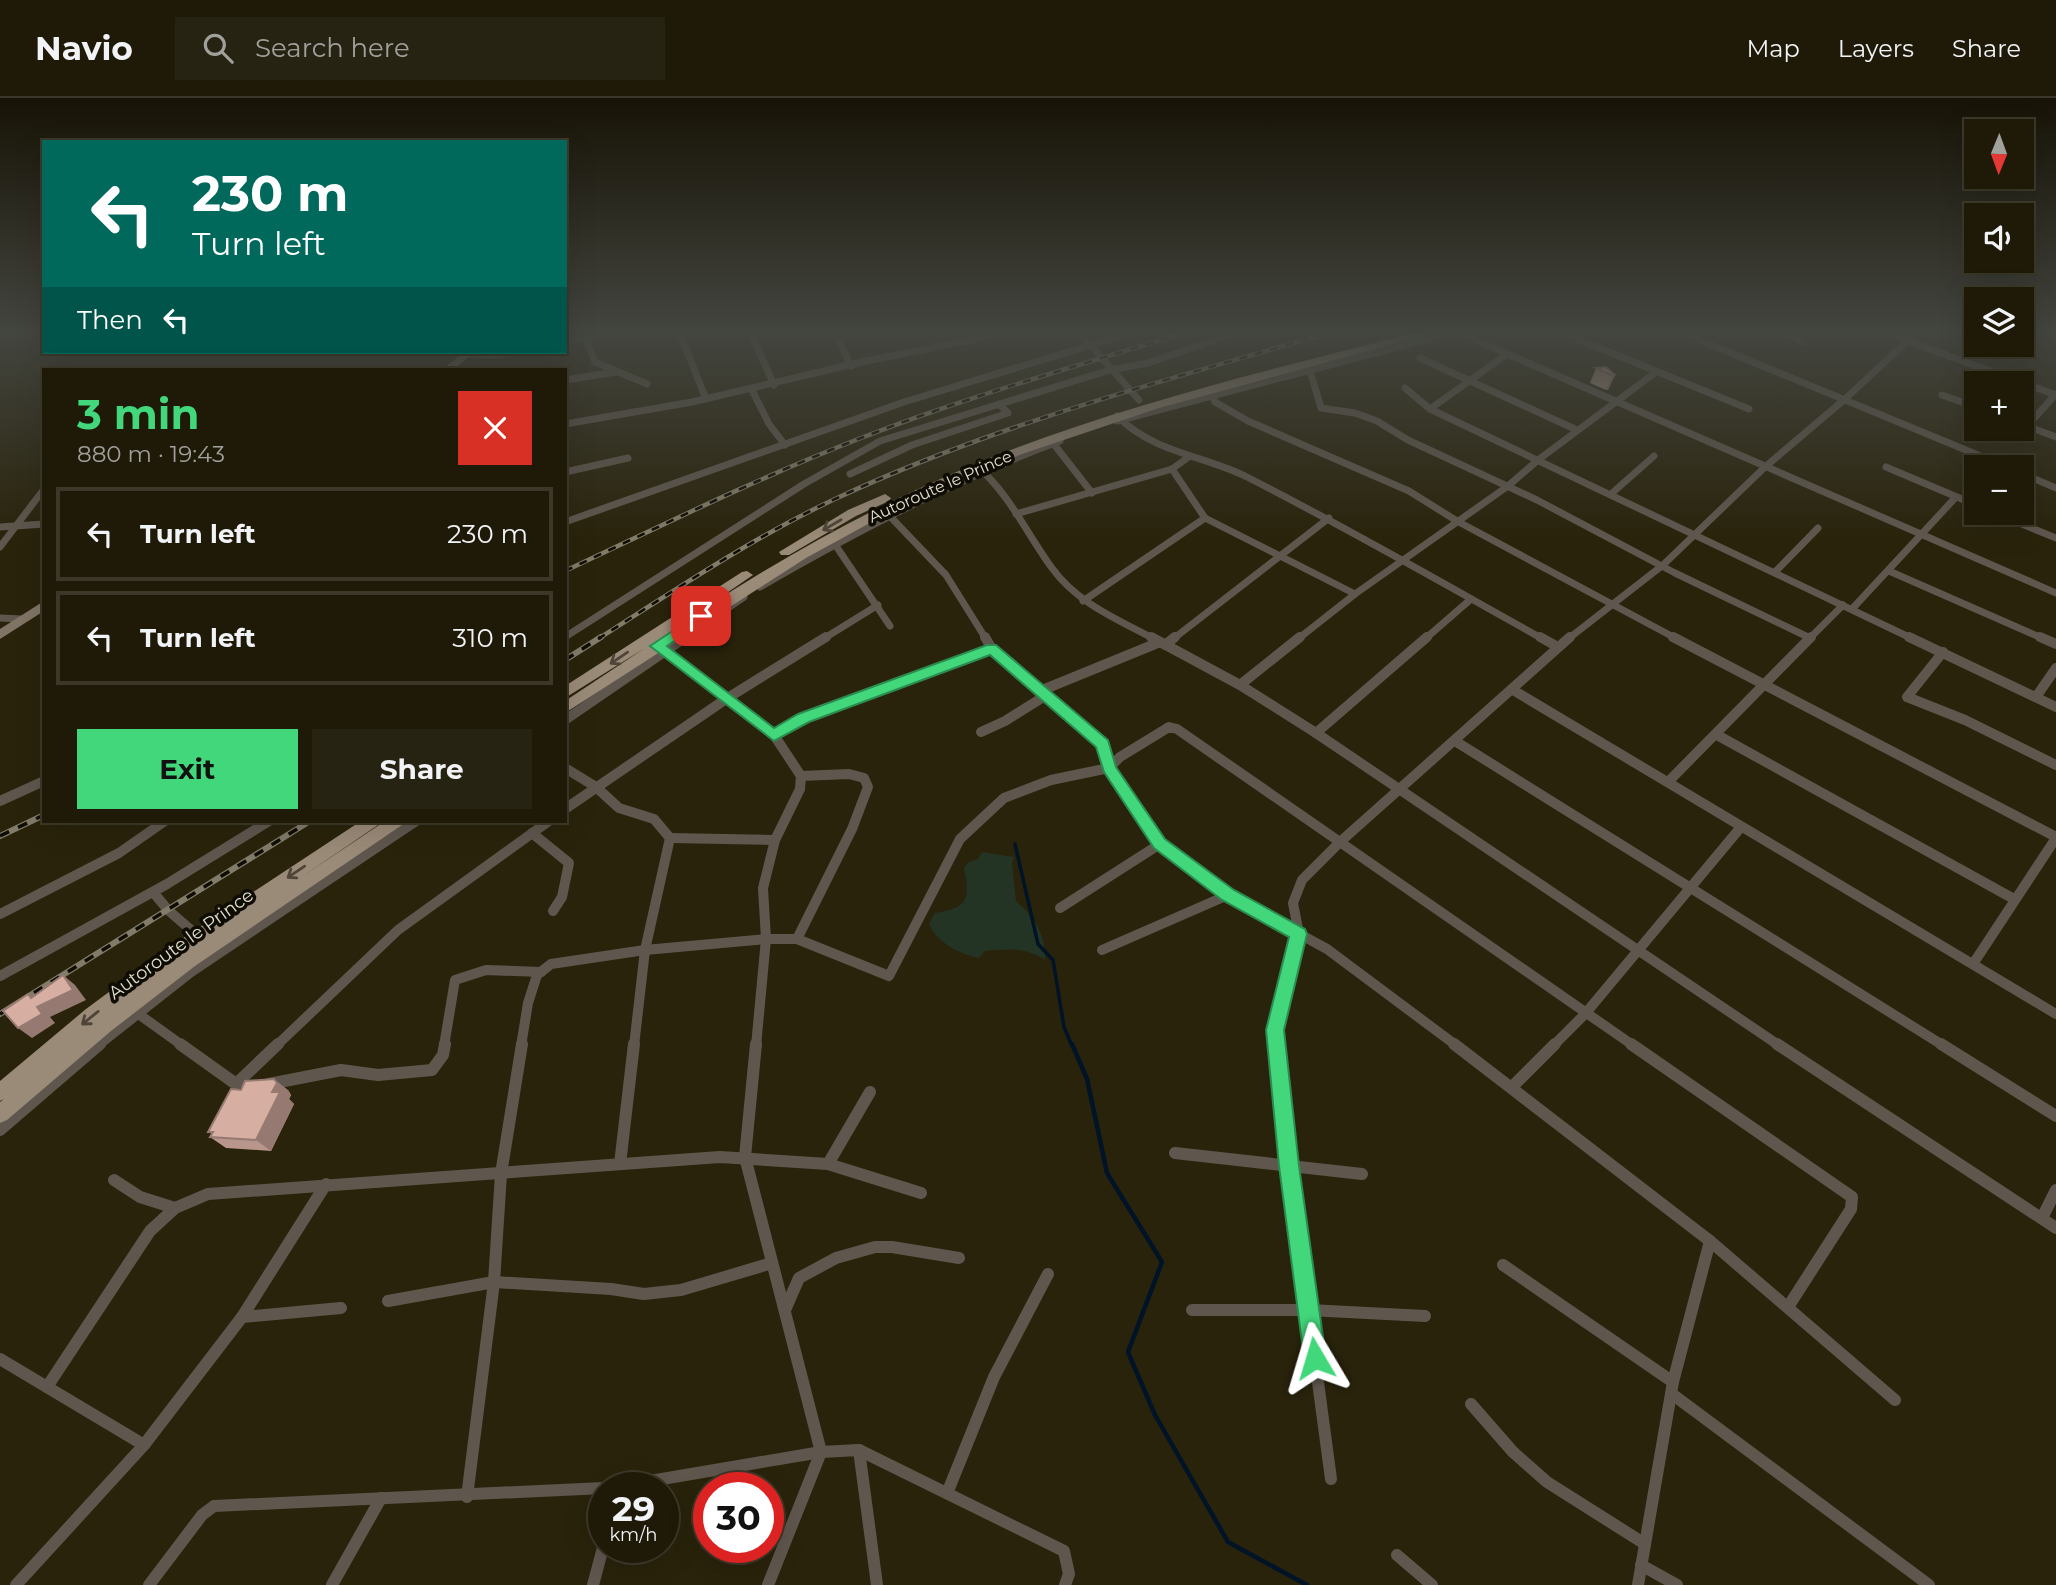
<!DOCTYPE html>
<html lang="en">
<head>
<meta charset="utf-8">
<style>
	body { margin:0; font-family:Montserrat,sans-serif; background:#272312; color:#f1f3f6; height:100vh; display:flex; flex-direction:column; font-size:26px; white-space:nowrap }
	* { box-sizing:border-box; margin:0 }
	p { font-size:23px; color:#a1a19c }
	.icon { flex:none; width:38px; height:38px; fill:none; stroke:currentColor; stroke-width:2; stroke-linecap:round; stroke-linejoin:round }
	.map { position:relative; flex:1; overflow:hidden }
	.side { position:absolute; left:42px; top:270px; width:525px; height:455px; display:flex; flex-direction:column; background:#1f1a08; border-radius:0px; box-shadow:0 7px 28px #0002,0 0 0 2px #3c3829 }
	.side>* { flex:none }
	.top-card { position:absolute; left:42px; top:42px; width:525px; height:214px; border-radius:0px; box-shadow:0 7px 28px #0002,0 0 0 2px #3c3829; background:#00695c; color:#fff; overflow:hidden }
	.needle { width:46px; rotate:181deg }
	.buttons { position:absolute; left:1964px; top:21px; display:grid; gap:14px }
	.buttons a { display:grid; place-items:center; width:70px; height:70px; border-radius:0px; background:#1f1a08; box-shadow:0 7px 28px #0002,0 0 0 2px #3c3829; font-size:35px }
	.speed { position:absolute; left:588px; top:1374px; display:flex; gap:14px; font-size:35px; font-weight:700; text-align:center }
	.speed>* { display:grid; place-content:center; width:91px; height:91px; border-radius:50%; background:#1f1a08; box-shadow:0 7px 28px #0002,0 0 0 2px #3c3829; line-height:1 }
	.speed small { font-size:18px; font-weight:400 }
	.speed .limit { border:10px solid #d22; background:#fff; color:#111 }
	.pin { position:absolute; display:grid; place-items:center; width:60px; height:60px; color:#fff; margin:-30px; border-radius:14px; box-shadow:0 4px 10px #0006 }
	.me { position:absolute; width:77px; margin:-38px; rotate:353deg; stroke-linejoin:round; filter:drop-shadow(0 0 5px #0008) }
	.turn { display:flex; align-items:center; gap:24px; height:147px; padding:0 35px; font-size:32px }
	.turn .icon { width:91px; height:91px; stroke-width:2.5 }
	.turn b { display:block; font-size:49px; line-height:60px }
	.then { display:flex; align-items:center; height:66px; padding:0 35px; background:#0003; gap:14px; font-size:26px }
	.round { display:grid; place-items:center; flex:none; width:74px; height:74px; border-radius:0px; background:#272312 }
	.head { display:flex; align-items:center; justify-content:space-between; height:119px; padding:0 35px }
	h1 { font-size:42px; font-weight:700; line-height:52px; color:#42d77b }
	.primary-button { display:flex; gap:14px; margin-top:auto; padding:14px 35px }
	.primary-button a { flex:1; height:80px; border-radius:0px; background:#42d77b; color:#111; font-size:28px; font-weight:700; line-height:80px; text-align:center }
	.primary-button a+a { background:#272312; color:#f1f3f6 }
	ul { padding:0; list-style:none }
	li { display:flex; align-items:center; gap:21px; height:94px; margin:0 14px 10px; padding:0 21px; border:4px solid #3c3829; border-radius:0px }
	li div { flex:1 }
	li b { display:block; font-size:26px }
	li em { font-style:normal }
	header { display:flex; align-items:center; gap:42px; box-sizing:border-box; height:98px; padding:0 35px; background:#1f1a08; border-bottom:2px solid #3c3829 }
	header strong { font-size:33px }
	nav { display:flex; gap:38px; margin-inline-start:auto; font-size:24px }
	.search { width:490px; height:63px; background:#272312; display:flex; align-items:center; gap:18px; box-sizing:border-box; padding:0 24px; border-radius:0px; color:#a1a19c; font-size:26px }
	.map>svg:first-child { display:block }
</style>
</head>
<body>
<header>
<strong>Navio</strong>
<div class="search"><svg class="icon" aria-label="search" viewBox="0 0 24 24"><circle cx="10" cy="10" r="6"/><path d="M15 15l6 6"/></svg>Search here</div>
<nav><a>Map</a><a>Layers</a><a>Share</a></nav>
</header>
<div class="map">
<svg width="2056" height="1487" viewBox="0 0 2056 1487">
	<rect width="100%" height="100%" fill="#29230b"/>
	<path fill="#243424" d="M982 754 1014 759 1012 765 1016 803C1034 819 1046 836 1045 862 1024 849 1009 851 985 853L979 860C960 856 937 845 929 826L935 815C969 810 970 801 964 770L969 764 978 761Z"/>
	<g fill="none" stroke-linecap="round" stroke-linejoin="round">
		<path stroke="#001327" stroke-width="3.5" d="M1015 746 1038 846 1053 862 1064 929 1072 948"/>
		<path stroke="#001327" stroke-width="4.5" d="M1072 946 1087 981 1107 1075 1162 1164 1128 1254 1155 1317 1228 1444 1307 1487"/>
		<g stroke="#5f574e" stroke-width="7">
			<path d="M679 233 706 301"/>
			<path d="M750 233 774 287"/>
			<path d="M834 233 851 268"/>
			<path d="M1078 233 1139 302"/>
			<path d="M1455 233 2056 495"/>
			<path d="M1558 233 1749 311"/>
			<path d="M1678 233 2007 369"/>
			<path d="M1780 233 1803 244"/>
			<path d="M1881 233 2056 297"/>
			<path d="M585 240 595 264 647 286"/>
			<path d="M565 244 618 233"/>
			<path d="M2002 249 2004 247"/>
			<path d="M468 256 496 257 512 254"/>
			<path d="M1420 260 1577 332"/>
			<path d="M1303 269 1311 276 1321 310 1355 315 1377 323 1408 342 1537 402 1675 475 1808 539"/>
			<path d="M565 282 616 274"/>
			<path d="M1405 290 1430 311 1913 541"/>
			<path d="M752 292 769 326 785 347"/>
			<path d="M1210 294 1215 304 1248 323 1409 393 1457 423 1677 541"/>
			<path d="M1942 297 1976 309"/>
			<path d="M1430 311 1507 256"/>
			<path d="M1117 318C1153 354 1201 357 1245 378 1346 429 1444 486 1543 541"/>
			<path d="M1117 323 1459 233"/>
			<path d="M565 326 692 304 866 263 1016 233"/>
			<path d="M2024 327 2056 339"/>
			<path d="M2027 328 2056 296"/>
			<path d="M1053 345 1092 395"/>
			<path d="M978 369C1010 397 1027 436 1052 470 1077 505 1117 521 1154 541"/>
			<path d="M1886 369 1976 407"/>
			<path d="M1172 371 1205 420 1355 496"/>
			<path d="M565 374 628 360"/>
			<path d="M2021 375 2056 390"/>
			<path d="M850 376 912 347 1008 315 999 306"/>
			<path d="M1611 396 1654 358"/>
			<path d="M884 412 946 477 986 541"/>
			<path d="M1995 415 2056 440"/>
			<path d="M1016 416 1172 371 1190 358"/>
			<path d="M565 424 904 304 1137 233"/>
			<path d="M0 429 44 426"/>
			<path d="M834 445 890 528"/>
			<path d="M0 449 44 391"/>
			<path d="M1889 473 2044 541"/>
			<path d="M1775 474 1818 430"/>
			<path d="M760 489C857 433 955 382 1060 343"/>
			<path d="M1083 503 1205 420"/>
			<path d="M1852 511 1956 399"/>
			<path d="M0 520 21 521"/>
			<path d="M565 539 804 386 880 343 1110 272 1148 265 1241 233"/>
			<path d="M683 541 744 499"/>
			<path d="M823 541 878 507"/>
			<path d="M1173 541 1329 420"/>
			<path d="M1298 541 1355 496 1508 388 1538 362 1656 274"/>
			<path d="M1425 541 1471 501"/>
			<path d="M1568 541 1663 467 1765 369 1845 301 1918 233"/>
			<path d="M1809 541 1843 507"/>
		</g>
		<g stroke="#5f574e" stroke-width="10">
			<path d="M985 539 992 551 1103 646 1109 670 1160 746 1228 797 1327 851 1457 948"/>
			<path d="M1151 539 1240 587 1316 635 1780 948"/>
			<path d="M1540 539 1558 549"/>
			<path d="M1673 539 2056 739"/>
			<path d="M1909 539 2056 609"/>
			<path d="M2040 539 2056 546"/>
			<path d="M1165 547 1175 539"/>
			<path d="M657 548 774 637 801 678 800 691 775 742 763 790 766 841 756 948"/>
			<path d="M1943 554 1907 599 1965 622 2056 667"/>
			<path d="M1240 587 1300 539"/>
			<path d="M1513 592 2056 916"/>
			<path d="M1040 593 1160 544"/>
			<path d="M2036 599 2056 570"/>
			<path d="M565 622 686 539"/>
			<path d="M981 634 1005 623 1045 598"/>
			<path d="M1316 635 1427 539"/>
			<path d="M774 637 803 620 992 551"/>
			<path d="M1717 637 2014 801"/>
			<path d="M1455 643 1944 948"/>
			<path d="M565 670 596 689 619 710 654 721 670 740 645 852 634 948"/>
			<path d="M1668 684 1811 539"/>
			<path d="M0 703 44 683"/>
			<path d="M565 711 726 601 826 539"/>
			<path d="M532 735 569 765 562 799 553 813"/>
			<path d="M670 740 775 742"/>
			<path d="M153 794 168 812 199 839"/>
			<path d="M1060 810 1160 746"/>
			<path d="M0 816 119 755 165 723"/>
			<path d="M797 841 852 731 868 689 864 680 849 676 801 678"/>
			<path d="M1102 852 1228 797"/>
			<path d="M1973 866 2056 740"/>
			<path d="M0 878 167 786 269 723"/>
			<path d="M137 915 183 948"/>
			<path d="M97 948 191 874 416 723"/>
			<path d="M276 948 398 832 549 723"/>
			<path d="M444 948 455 882 486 872 541 874"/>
			<path d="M521 948 528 905 537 877 551 866 645 852 766 841H797L889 878 960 741 1004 700 1051 682 1109 670 1120 659 1169 629 1177 631 1634 948"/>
			<path d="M1277 948 1275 932 1299 836 1293 805 1302 782 1340 744 1570 539"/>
			<path d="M1553 948 1585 916 1741 729"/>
		</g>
		<g stroke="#5f574e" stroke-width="12">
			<path d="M180 946 236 986 278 946"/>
			<path d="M756 946 745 1059 821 1354 768 1487"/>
			<path d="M1276 946 1289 1068 1331 1381"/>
			<path d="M1454 946 1710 1143 1895 1302"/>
			<path d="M1631 946 1852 1099 1851 1111 1788 1209"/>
			<path d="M1777 946 2056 1130"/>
			<path d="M1941 946 2056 1018"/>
			<path d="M269 986 341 972 378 977 432 972 443 957 445 946"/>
			<path d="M1512 989 1555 946"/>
			<path d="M0 1032 100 946"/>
			<path d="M1175 1055 1362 1076"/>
			<path d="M620 1066 634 946"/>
			<path d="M828 1066 870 994"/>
			<path d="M114 1082 140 1099 175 1110"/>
			<path d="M2042 1120 2056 1092"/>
			<path d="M1503 1167 1673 1284"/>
			<path d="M388 1203 494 1184 611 1191 644 1196 681 1192 772 1165"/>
			<path d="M785 1212 799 1180 836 1160 875 1149H892L959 1160"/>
			<path d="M1192 1212H1309L1425 1218"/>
			<path d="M242 1219 341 1210"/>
			<path d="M0 1261 144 1347"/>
			<path d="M47 1289 150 1133 175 1110 208 1096 720 1059 828 1066 921 1095"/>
			<path d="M1672 1296 1929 1487"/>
			<path d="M1471 1306 1513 1354 1547 1384 1645 1446"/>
			<path d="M859 1352 1064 1453 1069 1476 1065 1487"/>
			<path d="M609 1390 821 1354 859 1352 877 1487"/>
			<path d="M948 1393 994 1279 1048 1176"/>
			<path d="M467 1399 494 1184 501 1076 522 946"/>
			<path d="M1397 1457 1432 1487"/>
			<path d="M1641 1467 1677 1487"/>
			<path d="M16 1487 144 1347 242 1219 326 1086"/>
			<path d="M149 1487 202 1417 214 1408 604 1390"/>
			<path d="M332 1487 381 1400"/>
			<path d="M593 1487 604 1446"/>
			<path d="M1638 1487 1673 1284 1710 1143"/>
		</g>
		<g fill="#807466" fill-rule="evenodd">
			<path d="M464 254H475L454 271H443Z"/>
			<path d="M44 503V513L0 541V531Z"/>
		</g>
		<g fill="#9a8a78" fill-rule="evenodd">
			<path d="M1422 233H1441L1159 310 1022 356 954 384 888 415 806 460 565 615V603L645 550 565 600V588L742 474 747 473 753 477 705 510C782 460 862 415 947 378 1099 312 1261 274 1422 233Z"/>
			<path d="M885 396 891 400 889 403 856 418 789 457H781L779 454 848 412Z"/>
			<path d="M361 723H381L378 727 300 780 385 723H405L402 727 195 868 111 933 7 1022 0 1025V1004L4 1001 0 1003V983L86 911 171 848Z"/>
		</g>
		<defs>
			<g id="rail-far1">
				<path d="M565 473C663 427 760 379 861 340 968 298 1079 268 1189 233"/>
				<path d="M598 541C675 492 752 440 835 401 995 326 1167 282 1336 233"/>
			</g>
			<g id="rail">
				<path d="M565 562 601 539"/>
				<path d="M0 738 44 717"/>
				<path d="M0 916 310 723"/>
			</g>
		</defs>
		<use href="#rail-far1" stroke="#817c69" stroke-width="4.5"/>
		<use href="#rail" stroke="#817c69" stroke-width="6"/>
		<use href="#rail-far1" stroke="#0f0c04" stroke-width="2.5" stroke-dasharray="8" stroke-linecap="butt"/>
		<use href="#rail" stroke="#0f0c04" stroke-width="3.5" stroke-dasharray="10" stroke-linecap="butt"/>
	</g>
	<g fill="#b8968b">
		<path d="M1596 270 1615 277 1608 292H1606L1590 285Z"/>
		<path d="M288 992 291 997 289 1001 294 1006 271 1053 226 1050 210 1039 212 1036 208 1034Z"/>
	</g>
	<g fill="#967a71">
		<path d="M1615 277 1608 292H1606L1613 278Z"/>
		<path d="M63 877 75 887 86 902 50 919 55 925 32 940 18 930 31 900 28 896 41 906Z"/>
		<path d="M274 981 288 992 291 997 289 1001 294 1006 271 1053 256 1042 272 994Z"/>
	</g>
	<g fill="#d6aea2" stroke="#967a71" stroke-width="2">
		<path d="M1606 269 1615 277 1613 278 1596 270Z"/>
		<path d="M63 877 73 892 37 909 42 916 18 930 3 913 28 896 31 900Z"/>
		<path d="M274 981 277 985 272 994H280L256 1042 210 1039 213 1034H208L231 991 241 992 245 983Z"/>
	</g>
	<defs><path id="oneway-shaft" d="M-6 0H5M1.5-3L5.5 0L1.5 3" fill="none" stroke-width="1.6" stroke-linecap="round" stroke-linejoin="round" transform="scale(1.75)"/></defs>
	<g stroke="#4e4538">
		<use href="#oneway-shaft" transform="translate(832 427) rotate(150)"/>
		<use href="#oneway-shaft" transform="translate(619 560) rotate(146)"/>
		<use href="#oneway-shaft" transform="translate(296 774) rotate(146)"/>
		<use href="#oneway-shaft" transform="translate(90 920) rotate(141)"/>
	</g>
	<linearGradient id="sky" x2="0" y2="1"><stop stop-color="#171306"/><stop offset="0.53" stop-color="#43453f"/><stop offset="1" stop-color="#43453f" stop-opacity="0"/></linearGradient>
	<rect width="2056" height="442" fill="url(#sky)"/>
	<path fill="#42d77b" stroke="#2b8c50" stroke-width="2" d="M701 514 708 518 706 522 667 548 774 630 798 616 987 547H996L1108 642 1116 669 1165 741 1234 792 1305 831 1307 836 1284 932 1299 1068 1326 1260 1323 1268 1315 1271 1307 1268 1304 1260 1279 1068 1266 932 1289 839 1222 802 1154 750 1104 674 1096 649 990 557 809 624 774 643 650 548Z"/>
	<g text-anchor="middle" stroke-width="7" stroke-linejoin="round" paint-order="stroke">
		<g font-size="16" fill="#e3e0d2" stroke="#0f0c04">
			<text transform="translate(940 388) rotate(-24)" y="6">Autoroute le Prince</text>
		</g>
		<g font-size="18" fill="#e3e0d2" stroke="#0f0c04">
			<text transform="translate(181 846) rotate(-36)" y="6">Autoroute le Prince</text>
		</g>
	</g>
</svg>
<div class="buttons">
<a><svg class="needle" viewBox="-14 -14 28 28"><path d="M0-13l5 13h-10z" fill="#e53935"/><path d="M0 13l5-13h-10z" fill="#a1a19c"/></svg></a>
<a><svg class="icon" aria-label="sound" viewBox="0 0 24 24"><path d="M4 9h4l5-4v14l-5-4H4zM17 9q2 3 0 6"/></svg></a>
<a><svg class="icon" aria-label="layers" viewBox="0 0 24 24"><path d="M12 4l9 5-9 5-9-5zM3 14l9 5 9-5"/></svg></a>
<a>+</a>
<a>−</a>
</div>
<div class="speed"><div>29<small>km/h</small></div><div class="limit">30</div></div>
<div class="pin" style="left:701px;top:518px;background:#d93025"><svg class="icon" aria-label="arrive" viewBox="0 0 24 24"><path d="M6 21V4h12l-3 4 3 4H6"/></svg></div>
<svg class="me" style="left:1315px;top:1260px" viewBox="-20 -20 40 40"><path d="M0-17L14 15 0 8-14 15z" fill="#42d77b" stroke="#fff" stroke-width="4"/></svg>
<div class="top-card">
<div class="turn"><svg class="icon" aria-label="left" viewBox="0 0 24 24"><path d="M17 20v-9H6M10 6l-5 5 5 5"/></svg><div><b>230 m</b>Turn left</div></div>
<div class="then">Then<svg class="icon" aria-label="left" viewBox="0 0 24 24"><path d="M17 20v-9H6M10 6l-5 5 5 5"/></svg></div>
</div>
<section class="side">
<div class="head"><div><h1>3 min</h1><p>880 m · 19:43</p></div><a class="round" style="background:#d93025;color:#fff"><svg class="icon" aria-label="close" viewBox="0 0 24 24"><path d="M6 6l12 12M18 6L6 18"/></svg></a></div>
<ul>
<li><svg class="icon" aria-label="left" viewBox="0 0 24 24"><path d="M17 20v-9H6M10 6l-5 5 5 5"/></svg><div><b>Turn left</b></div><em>230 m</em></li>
<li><svg class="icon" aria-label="left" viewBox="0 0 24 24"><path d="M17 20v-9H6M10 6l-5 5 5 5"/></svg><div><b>Turn left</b></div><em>310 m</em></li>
</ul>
<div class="primary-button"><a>Exit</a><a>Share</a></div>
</section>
</div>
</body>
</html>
